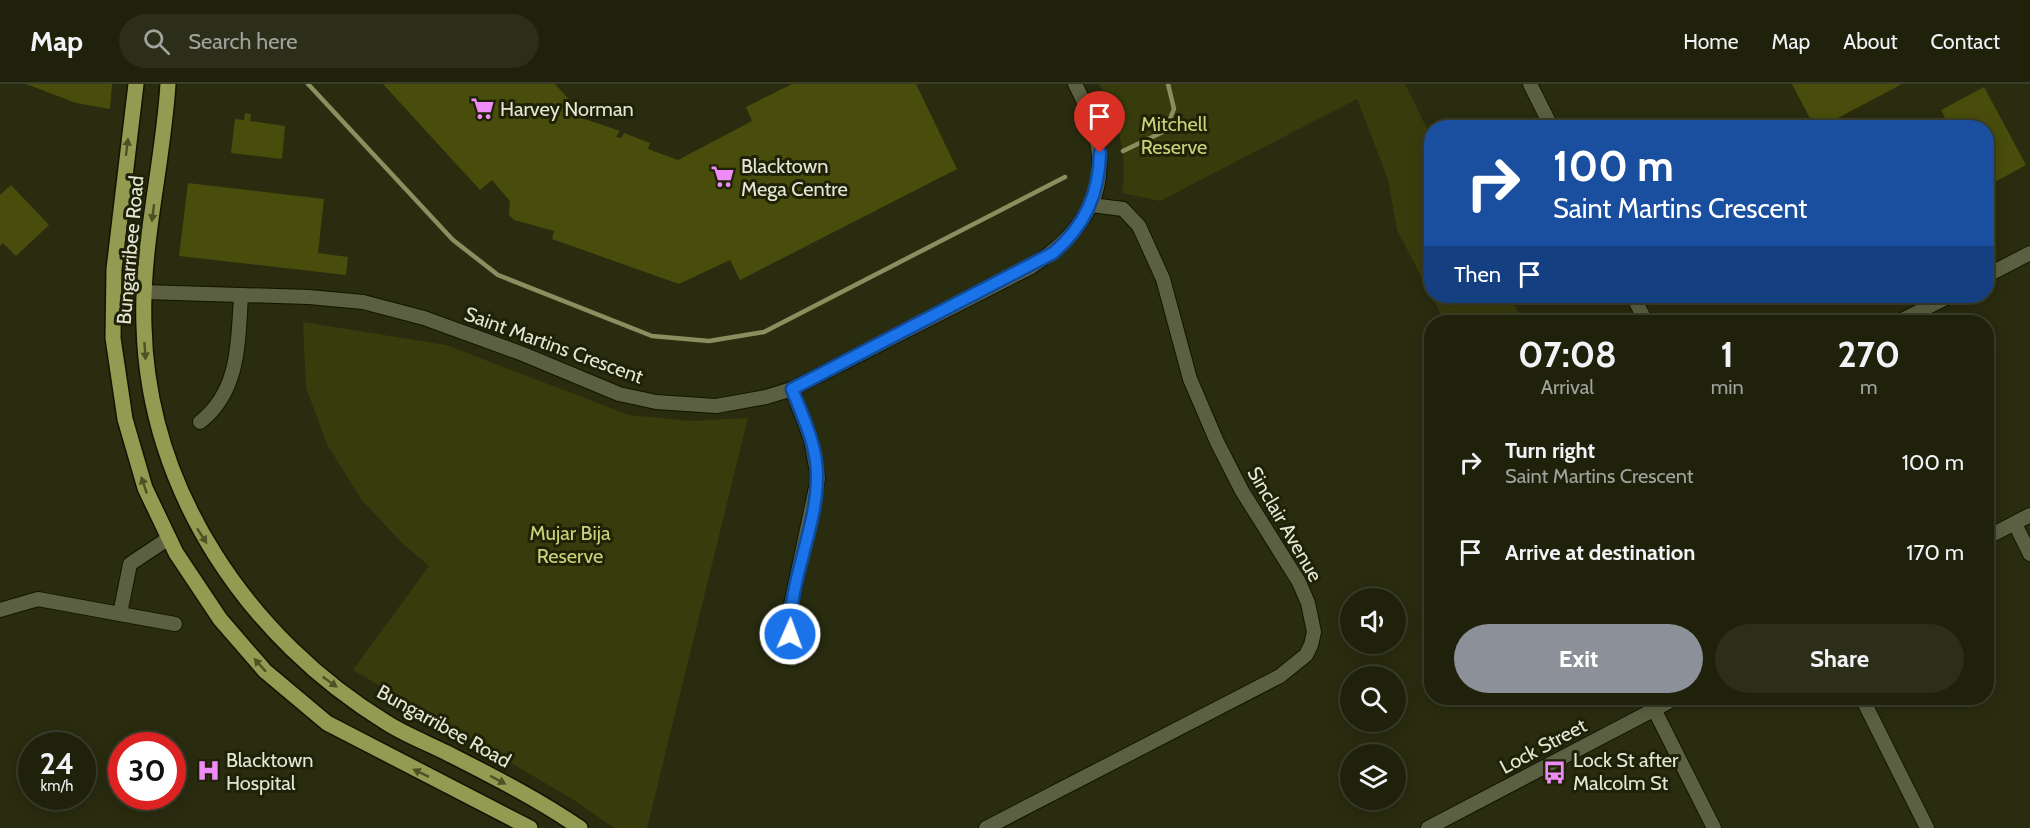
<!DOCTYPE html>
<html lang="en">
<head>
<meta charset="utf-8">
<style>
	body { margin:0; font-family:Cabin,sans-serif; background:#2c2e19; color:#f1f3f6; height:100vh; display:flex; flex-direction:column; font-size:22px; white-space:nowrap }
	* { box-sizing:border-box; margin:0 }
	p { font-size:20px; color:#a1a39d }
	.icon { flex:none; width:33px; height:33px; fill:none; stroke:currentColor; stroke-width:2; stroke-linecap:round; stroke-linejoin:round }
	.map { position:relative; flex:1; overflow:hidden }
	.panel { position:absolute; left:1424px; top:231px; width:570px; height:390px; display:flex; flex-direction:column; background:#1f210b; border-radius:24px; box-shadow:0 3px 15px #0003,0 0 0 2px #3c3e2c }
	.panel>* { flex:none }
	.banner { position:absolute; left:1424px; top:36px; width:570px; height:183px; border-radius:24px; box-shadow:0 3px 15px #0003,0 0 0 2px #3c3e2c; background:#1a4fa0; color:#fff; overflow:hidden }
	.controls { position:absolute; left:1340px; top:504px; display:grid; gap:12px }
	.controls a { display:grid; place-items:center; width:66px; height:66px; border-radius:50%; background:#1f210b; box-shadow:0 3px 15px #0003,0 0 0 2px #3c3e2c; font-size:30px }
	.speed { position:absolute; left:18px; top:648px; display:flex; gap:12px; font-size:30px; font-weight:700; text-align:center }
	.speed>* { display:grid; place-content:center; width:78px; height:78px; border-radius:50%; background:#1f210b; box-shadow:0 3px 15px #0003,0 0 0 2px #3c3e2c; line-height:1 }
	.speed small { font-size:15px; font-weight:400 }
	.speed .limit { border:9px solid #d22; background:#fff; color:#111 }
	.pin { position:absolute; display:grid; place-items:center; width:51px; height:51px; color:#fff; margin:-62px -26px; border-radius:50% 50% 50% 0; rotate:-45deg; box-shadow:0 0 6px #0007 }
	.pin .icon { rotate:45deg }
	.me { position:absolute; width:66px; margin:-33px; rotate:2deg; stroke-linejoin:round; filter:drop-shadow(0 0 4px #0008) }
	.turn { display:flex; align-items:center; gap:21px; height:126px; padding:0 30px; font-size:27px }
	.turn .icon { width:78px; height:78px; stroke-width:2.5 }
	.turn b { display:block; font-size:42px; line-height:51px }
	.then { display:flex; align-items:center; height:57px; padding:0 30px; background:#0003; gap:12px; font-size:22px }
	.eta { display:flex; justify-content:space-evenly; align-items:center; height:102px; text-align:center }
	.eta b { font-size:36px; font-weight:800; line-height:42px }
	.action { display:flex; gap:12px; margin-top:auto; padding:12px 30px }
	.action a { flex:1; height:69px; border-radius:36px; background:#8c9099; color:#fff; font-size:24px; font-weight:800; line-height:69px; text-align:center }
	.action a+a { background:#2c2e19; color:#f1f3f6 }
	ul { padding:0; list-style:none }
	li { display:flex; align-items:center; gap:18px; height:90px; padding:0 30px }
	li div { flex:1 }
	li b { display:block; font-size:22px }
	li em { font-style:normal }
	header { display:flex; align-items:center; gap:36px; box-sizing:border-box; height:84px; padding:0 30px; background:#1f210b; border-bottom:2px solid #3c3e2c }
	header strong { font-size:28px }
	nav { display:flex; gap:33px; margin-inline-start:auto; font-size:21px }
	.search { width:420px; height:54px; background:#2c2e19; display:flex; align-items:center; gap:15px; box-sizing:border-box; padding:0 21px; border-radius:33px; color:#a1a39d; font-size:22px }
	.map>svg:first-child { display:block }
</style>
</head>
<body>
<header>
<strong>Map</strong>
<div class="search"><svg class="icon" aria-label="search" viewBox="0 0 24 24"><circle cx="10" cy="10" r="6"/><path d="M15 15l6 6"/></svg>Search here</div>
<nav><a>Home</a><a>Map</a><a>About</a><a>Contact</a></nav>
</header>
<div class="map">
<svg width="2030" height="744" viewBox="0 0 2030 744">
	<rect width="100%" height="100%" fill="#292c0f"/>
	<g fill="#383c0d">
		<path d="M1099 0H1405L1431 53V212H1510L1523 238H1445L1397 146 1388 95 1357 15 1160 117 1122 109C1128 68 1118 36 1099 0Z"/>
		<path d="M303 238 446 261 629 331 691 337 748 334 647 744H614L574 716 353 586 429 482 402 459 361 415 328 362 306 304Z"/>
	</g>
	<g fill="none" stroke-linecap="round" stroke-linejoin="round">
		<g stroke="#898f5e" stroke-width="4.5">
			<path d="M308 0 453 156 498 191 652 252 709 257 764 248 1065 93"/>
			<path d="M1123 67 1165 47 1174 25 1168 0"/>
		</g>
	</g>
	<g fill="#484d0b">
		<path d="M26 0H112L110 25 76 19Z"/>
		<path d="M383 0H555L573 20 570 23 579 33 620 47 616 53 621 54 624 49 650 59 648 65 678 76 752 37 746 23 792 0H916L957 85 740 196 730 176 679 200 552 155 554 147 514 136 509 131 510 117 492 96 480 106Z"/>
		<path d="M1792 0H1902L1819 44H1815Z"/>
		<path d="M1984 3 2026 81 1986 103V44H1950L1941 26Z"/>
		<path d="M245 29 251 30 250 37 285 42 282 75 231 69 235 35 244 36Z"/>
		<path d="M188 99 324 115 318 169 348 173 346 191 179 172Z"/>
		<path d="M11 101 49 141 16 172 3 159 0 162V111Z"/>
	</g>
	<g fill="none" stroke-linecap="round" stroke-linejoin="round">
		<defs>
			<g id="minor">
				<path d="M1530 0 1552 44"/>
				<path d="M1986 192 2030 169"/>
				<path d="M144 208 309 213 363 218 424 234 523 270 619 310 656 318 716 322 766 313 792 305 1031 183C1107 133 1117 79 1075 0"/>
				<path d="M1633 212 1646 238"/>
				<path d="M1898 238 1950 212"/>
				<path d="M792 305 811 355 818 394 791 521 793 575"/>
				<path d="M200 338C240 307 238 257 241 212"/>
				<path d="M2015 440 2030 470"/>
				<path d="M1986 454 2030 431"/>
				<path d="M0 526 38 515 120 530 130 480 169 454"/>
				<path d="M120 530 175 540"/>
				<path d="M1862 614 1927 744"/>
				<path d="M1654 625 1714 744"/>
				<path d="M986 744 1280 592 1306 571 1311 561 1314 548 1308 519 1299 498 1242 407 1217 358 1190 295 1163 195 1139 142 1123 125 1091 121"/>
				<path d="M1428 744 1676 614"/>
			</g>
			<g id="primary">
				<path d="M136 0 114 185 113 254 125 335 145 404 176 469 220 535 265 587 327 639 530 744"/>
				<path d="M168 0C163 81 141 161 144 242 148 407 249 555 387 639 406 651 427 659 447 669 492 692 538 715 580 744"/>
			</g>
		</defs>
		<use href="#minor" stroke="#121400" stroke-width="16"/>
		<use href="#primary" stroke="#121400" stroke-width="18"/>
		<use href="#minor" stroke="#5c6042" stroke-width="14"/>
		<use href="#primary" stroke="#929b51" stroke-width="15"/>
	</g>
	<defs><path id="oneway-solid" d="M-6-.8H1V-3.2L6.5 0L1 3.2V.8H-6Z" transform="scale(1.5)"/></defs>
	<g fill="#4d5224">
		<use href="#oneway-solid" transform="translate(127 63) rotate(-83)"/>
		<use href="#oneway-solid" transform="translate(153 129) rotate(97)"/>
		<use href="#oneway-solid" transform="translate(145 267) rotate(86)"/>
		<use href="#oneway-solid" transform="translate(144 401) rotate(-109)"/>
		<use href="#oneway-solid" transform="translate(202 452) rotate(57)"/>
		<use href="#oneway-solid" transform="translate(260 581) rotate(-132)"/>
		<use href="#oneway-solid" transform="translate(330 598) rotate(36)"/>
		<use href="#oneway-solid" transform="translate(421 689) rotate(-154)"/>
		<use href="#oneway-solid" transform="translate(498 696) rotate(28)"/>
	</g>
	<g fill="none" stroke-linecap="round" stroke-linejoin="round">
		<defs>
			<path id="route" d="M790 550C789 496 816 447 817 394 818 364 803 333 792 305L1053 169C1085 142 1099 110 1100 69"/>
		</defs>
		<use href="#route" stroke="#114b97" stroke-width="15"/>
		<use href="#route" stroke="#1a73e8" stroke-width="10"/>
	</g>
	<defs>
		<symbol id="supermarket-bare" viewBox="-9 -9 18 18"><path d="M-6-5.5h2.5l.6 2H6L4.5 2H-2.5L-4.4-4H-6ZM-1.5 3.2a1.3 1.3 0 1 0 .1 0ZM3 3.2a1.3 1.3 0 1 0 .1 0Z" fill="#ef8bf6" stroke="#1f2206" stroke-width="2.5" paint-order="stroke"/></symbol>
		<symbol id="hospital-bare" viewBox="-9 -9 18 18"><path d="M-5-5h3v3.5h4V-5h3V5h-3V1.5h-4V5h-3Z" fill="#ef8bf6" stroke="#1f2206" stroke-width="2.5" paint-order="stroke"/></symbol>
		<symbol id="bus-bare" viewBox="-9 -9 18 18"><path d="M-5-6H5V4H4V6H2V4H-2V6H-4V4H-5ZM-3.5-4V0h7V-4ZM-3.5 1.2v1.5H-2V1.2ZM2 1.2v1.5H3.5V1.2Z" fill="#ef8bf6" stroke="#1f2206" stroke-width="2.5" paint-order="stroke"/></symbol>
	</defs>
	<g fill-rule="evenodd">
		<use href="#supermarket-bare" x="466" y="8" width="33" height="33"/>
		<use href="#supermarket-bare" x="706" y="76" width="33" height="33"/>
		<use href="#hospital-bare" x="192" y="670" width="33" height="33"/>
		<use href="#bus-bare" x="1538" y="672" width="33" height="33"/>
	</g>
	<g text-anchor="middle" stroke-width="6" stroke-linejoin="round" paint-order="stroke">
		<g font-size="20" fill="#e4e7d6" stroke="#1f2206" text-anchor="start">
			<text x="500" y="32">Harvey Norman</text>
			<text x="741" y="89">Blacktown<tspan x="741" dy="23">Mega Centre</tspan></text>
			<text x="226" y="683">Blacktown<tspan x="226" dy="23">Hospital</tspan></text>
			<text x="1573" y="683">Lock St after<tspan x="1573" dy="23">Malcolm St</tspan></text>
		</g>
		<g font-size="20" fill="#c8d379" stroke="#1f2206">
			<text x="1174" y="47">Mitchell<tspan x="1174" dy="23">Reserve</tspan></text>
			<text x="570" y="456">Mujar Bija<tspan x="570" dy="23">Reserve</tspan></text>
		</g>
		<g font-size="20" fill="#e4e7d6" stroke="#1f2206">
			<text transform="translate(130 166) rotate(-85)" y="7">Bungarribee Road</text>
			<text transform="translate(554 261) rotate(20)" y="7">Saint Martins Crescent</text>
			<text transform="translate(1285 440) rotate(60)" y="7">Sinclair Avenue</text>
			<text transform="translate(444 642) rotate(29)" y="7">Bungarribee Road</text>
			<text transform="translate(1543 662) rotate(-28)" y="7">Lock Street</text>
		</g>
	</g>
</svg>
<div class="controls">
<a><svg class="icon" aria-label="sound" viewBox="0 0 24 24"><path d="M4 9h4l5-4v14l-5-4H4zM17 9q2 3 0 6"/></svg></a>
<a><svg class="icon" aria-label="search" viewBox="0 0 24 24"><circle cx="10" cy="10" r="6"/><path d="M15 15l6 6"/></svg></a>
<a><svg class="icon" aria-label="layers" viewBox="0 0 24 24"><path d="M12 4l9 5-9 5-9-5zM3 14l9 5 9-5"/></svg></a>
</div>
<div class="speed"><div>24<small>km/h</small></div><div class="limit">30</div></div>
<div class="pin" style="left:1100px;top:69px;background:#d93025"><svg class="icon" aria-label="arrive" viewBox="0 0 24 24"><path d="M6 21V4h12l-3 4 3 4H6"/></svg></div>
<svg class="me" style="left:790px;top:550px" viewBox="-20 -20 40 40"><circle r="17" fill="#1a73e8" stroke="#fff" stroke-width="3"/><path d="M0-11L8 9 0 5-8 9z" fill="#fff"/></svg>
<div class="banner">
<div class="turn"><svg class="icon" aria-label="right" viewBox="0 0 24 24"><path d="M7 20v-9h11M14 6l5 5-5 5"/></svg><div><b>100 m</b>Saint Martins Crescent</div></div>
<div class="then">Then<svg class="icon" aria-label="arrive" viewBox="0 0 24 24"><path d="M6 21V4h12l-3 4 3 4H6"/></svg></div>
</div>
<section class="panel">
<div class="eta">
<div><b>07:08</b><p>Arrival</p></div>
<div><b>1</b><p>min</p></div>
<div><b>270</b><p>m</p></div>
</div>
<ul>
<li><svg class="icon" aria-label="right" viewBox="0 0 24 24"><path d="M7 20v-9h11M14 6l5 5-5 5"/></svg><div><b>Turn right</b><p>Saint Martins Crescent</p></div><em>100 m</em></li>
<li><svg class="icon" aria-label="arrive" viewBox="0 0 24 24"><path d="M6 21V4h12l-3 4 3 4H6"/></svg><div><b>Arrive at destination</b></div><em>170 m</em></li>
</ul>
<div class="action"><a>Exit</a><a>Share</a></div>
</section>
</div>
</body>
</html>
